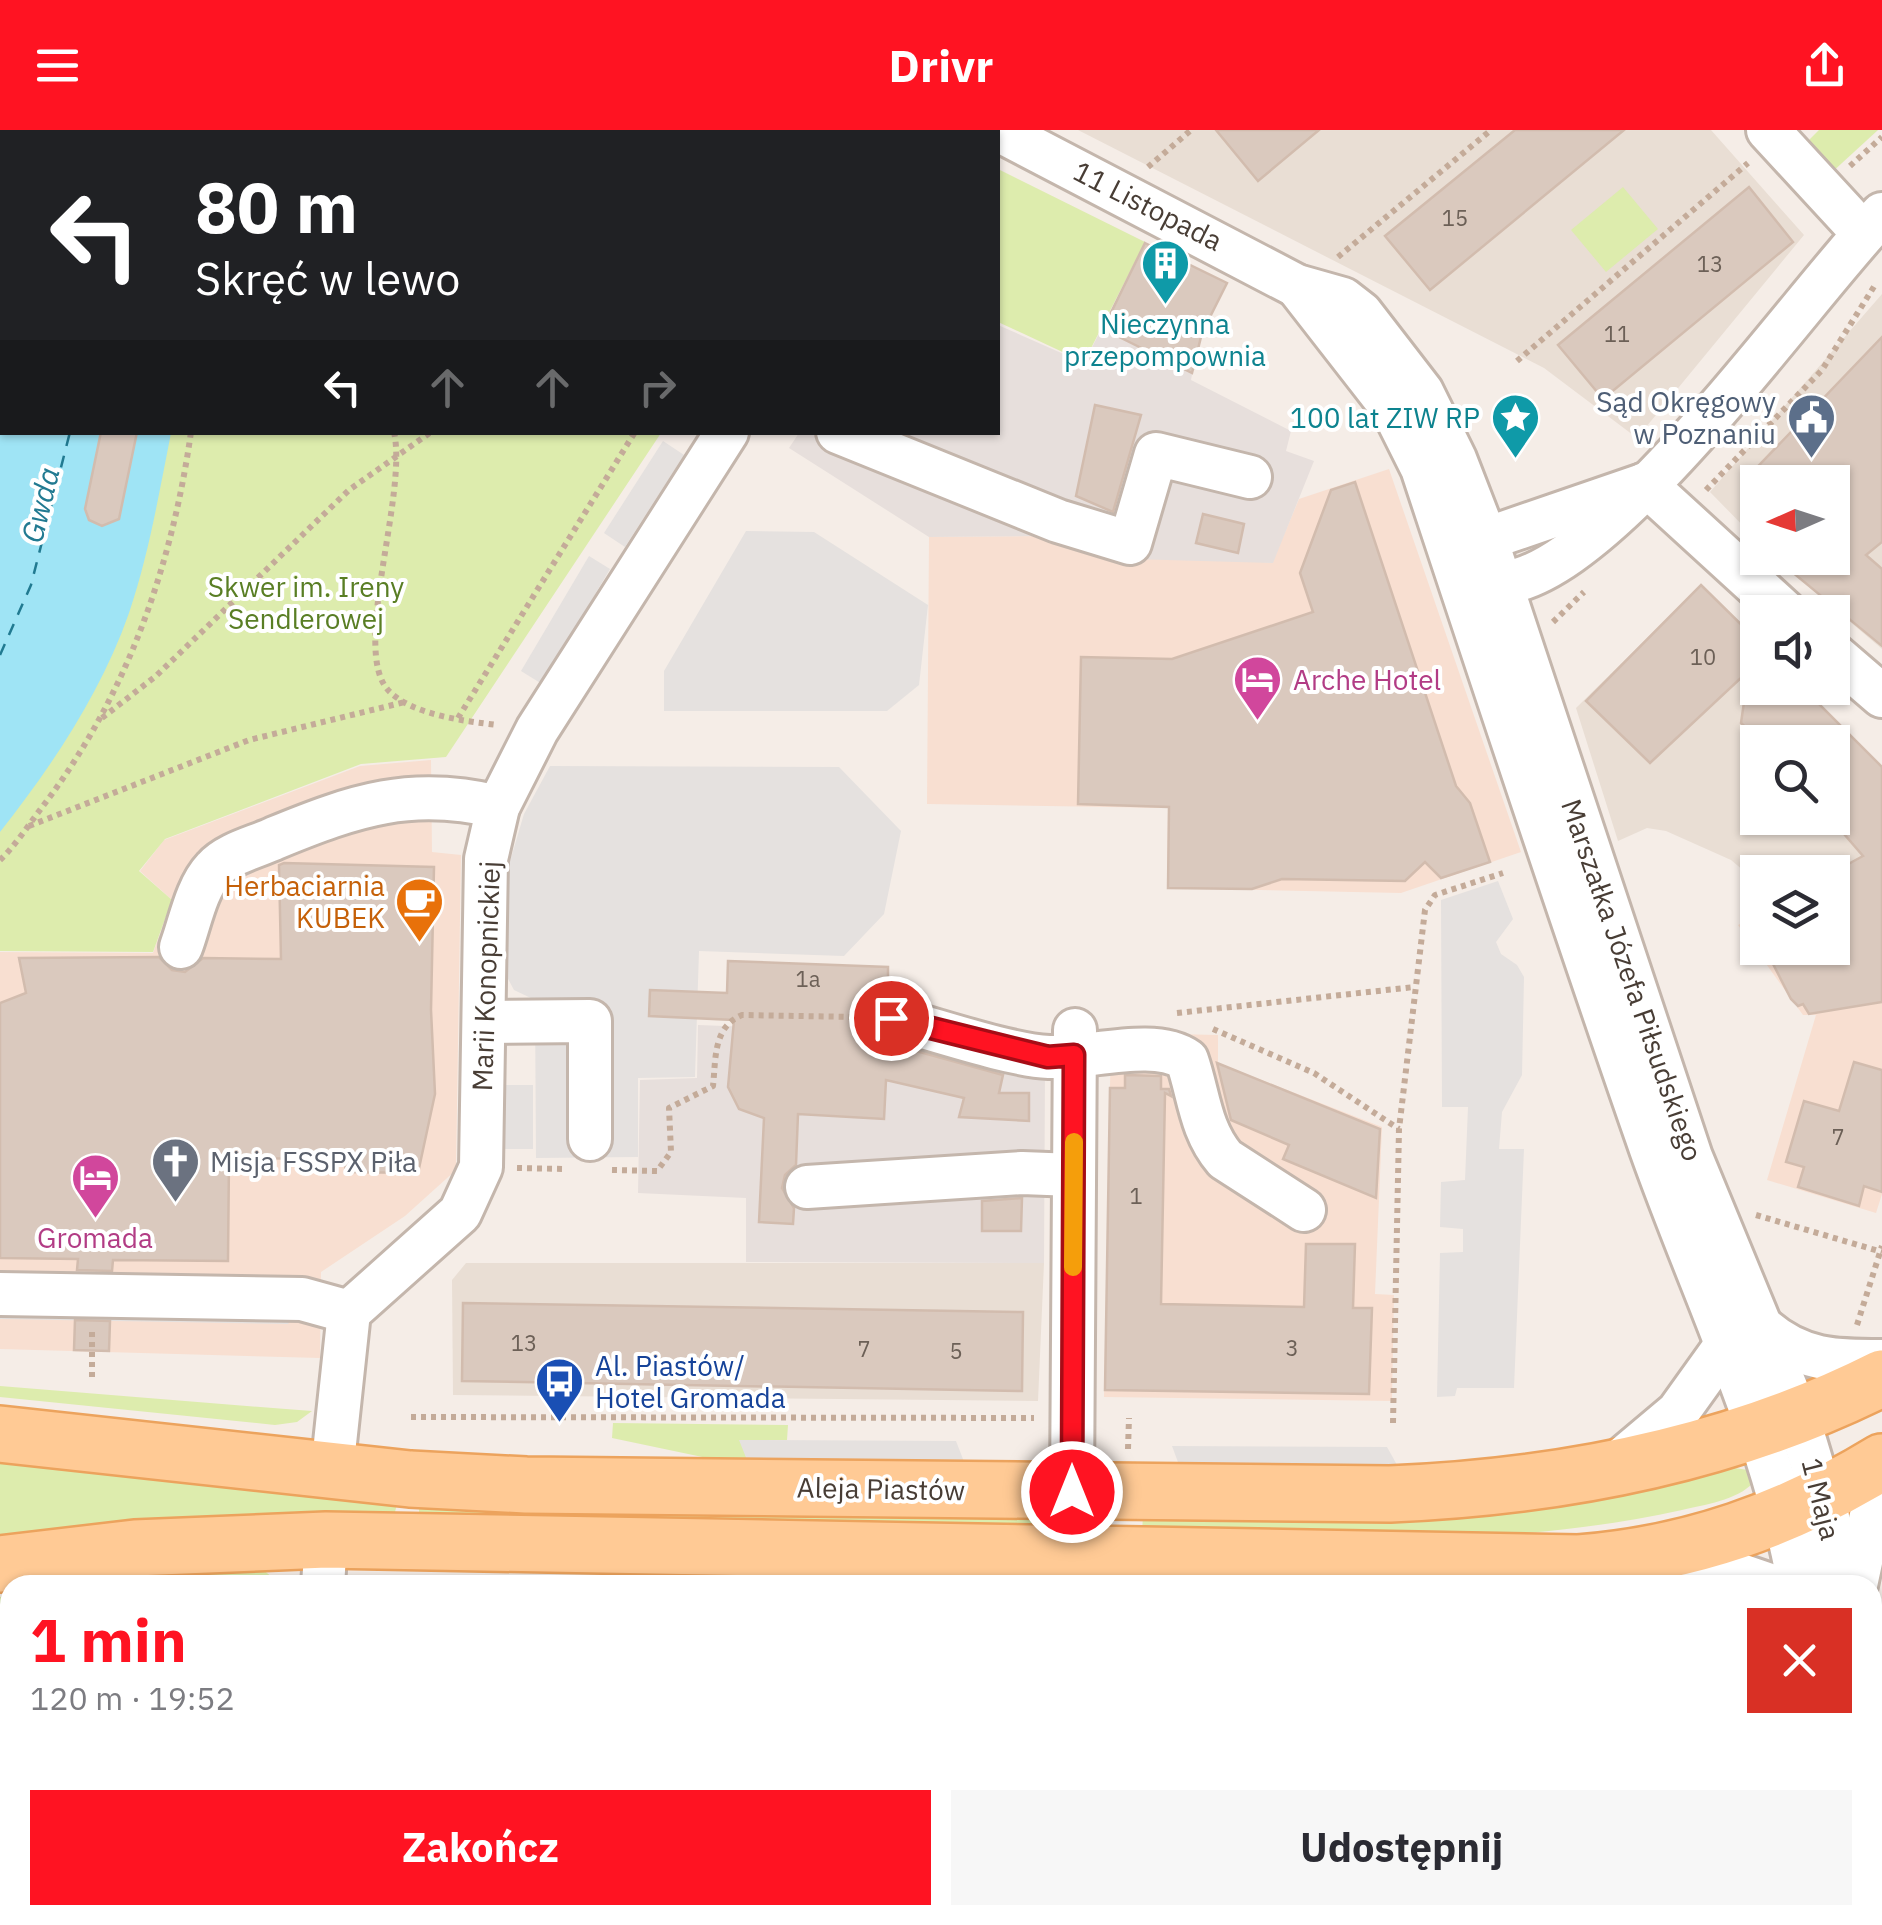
<!DOCTYPE html>
<html lang="pl">
<head>
<meta charset="utf-8">
<style>
	body { margin:0; font-family:"IBM Plex Sans",sans-serif; background:#f7f7f7; color:#2b2b33; height:100vh; display:flex; flex-direction:column; font-size:38px; white-space:nowrap }
	* { box-sizing:border-box; margin:0 }
	p { font-size:32px; color:#7c7c81 }
	.icon { flex:none; width:55px; height:55px; fill:none; stroke:currentColor; stroke-width:2; stroke-linecap:round; stroke-linejoin:round }
	.map { position:relative; flex:1; overflow:hidden }
	.drawer { position:absolute; left:0px; top:1445px; width:1882px; height:350px; display:flex; flex-direction:column; background:#fff; border-radius:30px 30px 0 0; box-shadow:0 2px 8px #0004 }
	.drawer>* { flex:none }
	.banner { position:absolute; left:0px; top:0px; width:1000px; height:305px; box-shadow:0 2px 8px #0004; background:#202124; color:#fff; overflow:hidden }
	.needle { width:65px; rotate:267deg }
	.fabs { position:absolute; left:1740px; top:335px; display:grid; gap:20px }
	.fabs a { display:grid; place-items:center; width:110px; height:110px; border-radius:0px; background:#fff; box-shadow:0 2px 8px #0004; font-size:50px }
	.pin { position:absolute; display:grid; place-items:center; width:85px; height:85px; color:#fff; margin:-42px; border:5px solid #fff; border-radius:50%; box-shadow:0 2px 10px #0007 }
	.me { position:absolute; width:110px; margin:-55px; rotate:0deg; stroke-linejoin:round; filter:drop-shadow(0 0 8px #0008) }
	.turn { display:flex; align-items:center; gap:35px; height:210px; padding:0 30px; font-size:45px }
	.turn .icon { width:130px; height:130px; stroke-width:2.5 }
	.turn b { display:block; font-size:70px; line-height:85px }
	.lanes { display:flex; align-items:center; height:95px; padding:0 30px; background:#0003; justify-content:center; gap:50px; direction:ltr }
	.lanes .off { opacity:.35 }
	.round { display:grid; place-items:center; flex:none; width:105px; height:105px; border-radius:0px; background:#f7f7f7 }
	.headline { display:flex; align-items:center; justify-content:space-between; height:170px; padding:0 30px }
	h1 { font-size:60px; font-weight:700; line-height:75px; color:#ff1322 }
	.cta { display:flex; gap:20px; margin-top:auto; padding:20px 30px }
	.cta a { flex:1; height:115px; border-radius:0px; background:#ff1322; color:#fff; font-size:40px; font-weight:700; line-height:115px; text-align:center }
	.cta a+a { background:#f7f7f7; color:#2b2b33 }
	header { display:flex; justify-content:space-between; align-items:center; height:130px; padding:0 30px; background:#ff1322; color:#fff; font-size:45px; font-weight:700 }
	.map>svg:first-child { display:block }
</style>
</head>
<body>
<header><svg class="icon" aria-label="menu" viewBox="0 0 24 24"><path d="M4 6h16M4 12h16M4 18h16"/></svg>Drivr<svg class="icon" aria-label="share" viewBox="0 0 24 24"><path d="M12 15V3M7 8l5-5 5 5M5 13v7h14v-7"/></svg></header>
<div class="map">
<svg width="1882" height="1795" viewBox="0 0 1882 1795">
	<rect width="100%" height="100%" fill="#f5ede7"/>
	<g fill="#e9ded4" fill-rule="evenodd">
		<path d="M1078 0H1711L1804 105 1637 308 1544 238Z"/>
		<path d="M1882 164V519L1775 428H1832V352H1758L1757 410 1710 362Z"/>
		<path d="M1701 455 1757 511 1758 558H1803L1882 638V715L1833 743 1758 742 1757 752 1731 730 1666 701 1647 698 1618 711 1576 578ZM1758 612H1832V688H1758Z"/>
		<path d="M466 1133H1044L1038 1271 453 1265 452 1150Z"/>
		<path d="M382 1785H1781V1795H381Z"/>
	</g>
	<g fill="#f8dfd1">
		<path d="M1389 339 1521 722 1401 763 1167 758 1168 678 927 674 929 407 1046 406 1272 433 1299 369Z"/>
		<path d="M431 630 432 722 461 725 456 1040 405 1086 321 1142 320 1228 0 1219V822L153 823 172 770 140 741 164 710 360 636Z"/>
		<path d="M1882 715V1064L1876 1083 1767 1050 1816 885H1803L1738 795 1757 785 1758 818H1832L1833 743Z"/>
		<path d="M1127 903 1218 905V933L1382 997 1375 1164 1394 1165 1392 1271 1104 1267 1111 906Z"/>
	</g>
	<g fill="#e7dfdc">
		<path d="M1145 113 1227 153 1198 212 1191 250 1291 301 1286 321 1314 331 1273 433 1131 429 1046 406 929 407 789 318 799 303 998 302V195L1084 233Z"/>
		<path d="M698 895 886 902 1045 939 1044 1133 746 1132V1068L638 1063 640 950 697 948Z"/>
	</g>
	<g fill="#ddecad">
		<path d="M1819 0H1878L1830 44 1807 21 1808 11Z"/>
		<path d="M998 39 1145 112 1084 232 998 192Z"/>
		<path d="M1623 57 1658 99 1606 142 1571 100Z"/>
		<path d="M168 303H661L446 627 361 634 165 709 139 741 172 770 153 822 0 821V694Z"/>
		<path d="M0 1256 273 1278 312 1281 297 1292 275 1295 0 1267Z"/>
		<path d="M613 1293 788 1295 787 1310H740L750 1337 612 1308Z"/>
		<path d="M0 1325 398 1370 393 1390 115 1393 0 1408Z"/>
		<path d="M1721 1336 1748 1340 1753 1353C1737 1370 1704 1375 1682 1380 1506 1419 1322 1409 1142 1409L1143 1380Z"/>
		<path d="M419 1369 1111 1381 1109 1405 419 1391Z"/>
		<path d="M189 1433 260 1437 281 1455H68Z"/>
		<path d="M10 1465V1785H258V1795H0V1467Z"/>
	</g>
	<g fill="#e5e1df">
		<path d="M663 311 684 325 625 417 604 403Z"/>
		<path d="M746 401 814 402 928 475 919 555 887 581H664V541Z"/>
		<path d="M589 426 610 439 542 554 521 541Z"/>
		<path d="M550 636 839 637 901 701 884 784 844 826 699 821 695 947 638 948V1027L536 1028 535 870 514 860 507 847 508 738 524 684Z"/>
		<path d="M1498 751 1513 789 1496 812 1501 824 1517 835 1524 847 1522 945 1502 982 1499 1019H1524L1514 1258H1457L1455 1266 1437 1267 1440 1123 1463 1122V1099L1440 1097 1441 1052 1465 1050 1468 977H1442L1441 770Z"/>
		<rect x="502" y="955" width="31" height="64"/>
		<path d="M0 1170 302 1177 288 1194 0 1189Z"/>
		<path d="M739 1310 956 1311 968 1342 751 1340Z"/>
		<path d="M1172 1316 1387 1317 1401 1342 1182 1343Z"/>
		<path d="M673 1437 1108 1445V1455H689Z"/>
	</g>
	<path fill="#9fe4f5" d="M0 0 163 2H2V302L171 303C159 363 149 424 129 483 101 563 52 636 0 702Z"/>
	<g fill="none" stroke-linecap="round" stroke-linejoin="round">
		<g stroke="#217a91" stroke-width="2.5" stroke-dasharray="12 10" stroke-linecap="butt">
			<path d="M48 0V2"/>
			<path d="M0 525 31 455 70 302"/>
		</g>
	</g>
	<g fill="#dac9be" stroke="#d2bcae" stroke-width="2.5">
		<path d="M1216 0H1319L1258 51Z"/>
		<path d="M1515 0H1624L1430 160 1385 106Z"/>
		<path d="M1749 57 1793 112 1603 269 1558 215Z"/>
		<path d="M1145 113 1227 153 1202 203 1192 243 1103 199Z"/>
		<path d="M1882 207V412L1866 425 1882 439V516L1775 428H1832V352H1743Z"/>
		<path d="M1095 275 1141 285 1113 382 1076 366Z"/>
		<path d="M101 302H137L119 389 102 396 89 390 85 379Z"/>
		<path d="M1355 352 1456 656 1470 673 1490 732 1441 748 1425 732 1405 751 1282 749 1252 759 1168 758 1169 677 1078 674 1081 527 1172 529 1313 482 1300 443 1331 360Z"/>
		<path d="M1203 384 1244 394 1238 423 1196 413Z"/>
		<path d="M1701 455 1758 511V532L1650 633 1586 571Z"/>
		<path d="M1746 558H1803L1882 637V872L1809 884 1803 874 1798 876 1791 869 1772 832 1797 818H1832V743L1863 726 1832 690V612H1761L1741 593Z"/>
		<path d="M284 733 434 737 431 880 435 964 418 1043 345 1042 346 1029 229 1028 228 1131 113 1130 112 1141 77 1140 78 1129 0 1128V873L26 863 19 828 159 827 172 840 185 842 203 828 281 829 279 735Z"/>
		<path d="M728 831 888 837V864L874 870 867 882 873 905 884 912 1003 945 999 963H1029V991L959 987 964 968 886 950 884 989 798 984 796 1035 785 1045 782 1058 794 1078 793 1094 759 1092 764 988 739 979 728 957 734 890 649 886 650 860 727 863Z"/>
		<path d="M1854 932 1882 940V1062L1864 1056 1859 1076 1798 1057 1804 1037 1786 1032 1804 971 1839 981Z"/>
		<path d="M1217 933 1380 999 1376 1068 1283 1029 1289 1015 1231 990Z"/>
		<path d="M1125 945 1161 946V959H1169L1171 966 1165 963 1161 1174 1304 1177 1306 1114H1355L1353 1178H1372L1369 1264 1105 1260 1110 958H1125Z"/>
		<path d="M1022 1068 1021 1101H982V1071Z"/>
		<path d="M463 1173 1023 1182 1022 1261 462 1251Z"/>
		<path d="M75 1190 110 1191 109 1221 74 1220Z"/>
	</g>
	<g fill="none" stroke-linecap="round" stroke-linejoin="round">
		<defs>
			<g id="minor">
				<path d="M466 0 469 2"/>
				<path d="M998 0 1297 156 1343 169 1361 183 1422 262 1455 329 1486 409 1691 1027 1797 1284 1828 1387 1837 1455"/>
				<path d="M1768 0 1863 103"/>
				<path d="M919 2 920 0"/>
				<path d="M1297 156 1392 278 1422 338C1497 565 1572 793 1651 1019 1702 1163 1772 1303 1799 1455"/>
				<path d="M838 302 1058 391 1130 413 1156 324 1250 347"/>
				<path d="M1645 354 1785 482"/>
				<path d="M1469 430 1486 409 1640 356"/>
				<path d="M1472 447C1481 449 1493 454 1502 453 1609 444 1803 166 1882 84"/>
				<path d="M1832 523 1882 566"/>
				<path d="M181 817C190 793 196 758 214 739 228 723 256 717 275 708 355 675 412 656 498 677"/>
				<path d="M891 888C934 899 1008 925 1049 927 1087 929 1155 907 1187 930 1199 965 1200 1000 1225 1029L1304 1080"/>
				<path d="M484 892 590 891V1009"/>
				<path d="M807 1057 1022 1043 1074 1045"/>
				<path d="M0 1164 302 1169 349 1182"/>
				<path d="M1764 1199C1801 1231 1835 1231 1882 1231"/>
				<path d="M1615 1335 1678 1282 1726 1215"/>
				<path d="M332 1341 349 1182 460 1083 481 1037 486 729 498 677 537 600 727 302"/>
				<path d="M1072 1362 1075 900"/>
				<path d="M1648 1432 1732 1442 1770 1455"/>
				<path d="M323 1455 326 1410"/>
				<path d="M1856 1455 1872 1381 1882 1361"/>
				<path d="M1818 1785V1795"/>
				<path d="M1853 1785V1795"/>
				<path d="M306 1795 307 1785"/>
			</g>
			<g id="major">
				<path d="M0 1304 410 1349 526 1355 1390 1364C1558 1357 1731 1324 1882 1248"/>
				<path d="M0 1434 135 1418 326 1410 1579 1433C1690 1424 1787 1390 1882 1332"/>
			</g>
		</defs>
		<use href="#minor" stroke="#c4b6ac" stroke-width="48"/>
		<use href="#major" stroke="#eca35d" stroke-width="60"/>
		<g stroke="#c4ab99" stroke-width="6" stroke-dasharray="5 5" stroke-linecap="butt">
			<path d="M189 0 190 2"/>
			<path d="M317 0 318 2"/>
			<path d="M211 2 212 0"/>
			<path d="M869 2 871 0"/>
			<path d="M1850 36 1882 7"/>
			<path d="M1148 37 1191 0"/>
			<path d="M1338 127 1491 0"/>
			<path d="M1517 231 1748 33"/>
			<path d="M394 302C408 365 351 519 388 560 411 585 465 591 497 595"/>
			<path d="M1706 360 1822 240 1875 155"/>
			<path d="M1553 492 1584 462"/>
			<path d="M102 588 156 546 349 360 431 302"/>
			<path d="M458 588 635 302"/>
			<path d="M29 696 249 610 405 572"/>
			<path d="M0 730C16 715 29 694 43 676 126 567 172 437 191 302"/>
			<path d="M1177 883 1414 857"/>
			<path d="M1213 899 1314 943 1399 999"/>
			<path d="M517 1038 565 1039"/>
			<path d="M612 1040 657 1041 671 1022 669 978 713 956C716 928 713 897 742 885L855 887"/>
			<path d="M1756 1085 1882 1122"/>
			<path d="M1857 1195 1882 1116"/>
			<path d="M92 1202V1250"/>
			<path d="M411 1287 1034 1288"/>
			<path d="M1393 1293 1399 999 1425 780 1435 765 1503 743"/>
			<path d="M1128 1319 1129 1288"/>
			<path d="M0 1547 10 1546"/>
			<path d="M0 1742 10 1756"/>
			<path d="M33 1785 40 1795"/>
			<path d="M1093 1785V1795"/>
			<path d="M1332 1795 1372 1793"/>
		</g>
		<use href="#minor" stroke="#fff" stroke-width="42"/>
		<use href="#major" stroke="#ffca95" stroke-width="55"/>
	</g>
	<g fill="none" stroke-linecap="round" stroke-linejoin="round">
		<defs>
			<path id="route" d="M891 888 1048 927 1074 925 1072 1362"/>
		</defs>
		<use href="#route" stroke="#a60c16" stroke-width="25"/>
		<use href="#route" stroke="#ff1322" stroke-width="18"/>
		<path stroke="#f59e0b" stroke-width="18" d="M1073 1137 1074 1012"/>
	</g>
	<defs>
		<symbol id="building-pin" viewBox="-11 -11 22 30"><path d="M0 17L-7.5 6A9.5 9.5 0 1 1 7.5 6Z" fill="#0f9aa8" stroke="#fff"/><path d="M-4-6H4V6H1V3H-1V6H-4ZM-2.5-4.3h1.7v1.8h-1.7ZM.8-4.3h1.7v1.8H.8ZM-2.5-1h1.7V.8h-1.7ZM.8-1h1.7V.8H.8Z" fill="#fff"/></symbol>
		<symbol id="sight-pin" viewBox="-11 -11 22 30"><path d="M0 17L-7.5 6A9.5 9.5 0 1 1 7.5 6Z" fill="#0f9aa8" stroke="#fff"/><path d="M0-6L1.8-2.2L6-1.7L2.9 1.2L3.7 5.4L0 3.3L-3.7 5.4L-2.9 1.2L-6-1.7L-1.8-2.2Z" fill="#fff"/></symbol>
		<symbol id="civic-pin" viewBox="-11 -11 22 30"><path d="M0 17L-7.5 6A9.5 9.5 0 1 1 7.5 6Z" fill="#5c6f8a" stroke="#fff"/><path d="M-.6-6.5H3V-4.5H.6V-3L4-1V1h2V6H-6V1h2V-1L-.6-3ZM-1.2 2.5V6h2.4V2.5Z" fill="#fff"/></symbol>
		<symbol id="hotel-pin" viewBox="-11 -11 22 30"><path d="M0 17L-7.5 6A9.5 9.5 0 1 1 7.5 6Z" fill="#d1479c" stroke="#fff"/><path d="M-6-4.5h1.5V1H6V5H4.5V3h-9V5H-6ZM-4 0a1.8 1.8 0 1 1 3.6 0ZM.5 0V-2.5h3Q6-2.5 6 0Z" fill="#fff"/></symbol>
		<symbol id="cafe-pin" viewBox="-11 -11 22 30"><path d="M0 17L-7.5 6A9.5 9.5 0 1 1 7.5 6Z" fill="#e8710a" stroke="#fff"/><path d="M-5.5-4.5H6V0H3Q3 3.5 0 3.5H-2.5Q-5.5 3.5-5.5 0ZM3-3.2v2h1.7v-2ZM-6 4.5H4V6H-6Z" fill="#fff"/></symbol>
		<symbol id="church-pin" viewBox="-11 -11 22 30"><path d="M0 17L-7.5 6A9.5 9.5 0 1 1 7.5 6Z" fill="#6b7280" stroke="#fff"/><path d="M-1.2-6h2.4v3.5h3.3v2.4h-3.3V6h-2.4V-.1h-3.3v-2.4h3.3Z" fill="#fff"/></symbol>
		<symbol id="bus-pin" viewBox="-11 -11 22 30"><path d="M0 17L-7.5 6A9.5 9.5 0 1 1 7.5 6Z" fill="#1a4fb4" stroke="#fff"/><path d="M-5-6H5V4H4V6H2V4H-2V6H-4V4H-5ZM-3.5-4V0h7V-4ZM-3.5 1.2v1.5H-2V1.2ZM2 1.2v1.5H3.5V1.2Z" fill="#fff"/></symbol>
	</defs>
	<g fill-rule="evenodd">
		<use href="#building-pin" x="1138" y="106" width="55" height="75"/>
		<use href="#sight-pin" x="1488" y="260" width="55" height="75"/>
		<use href="#civic-pin" x="1784" y="260" width="55" height="75"/>
		<use href="#hotel-pin" x="1230" y="522" width="55" height="75"/>
		<use href="#cafe-pin" x="392" y="744" width="55" height="75"/>
		<use href="#church-pin" x="148" y="1004" width="55" height="75"/>
		<use href="#hotel-pin" x="68" y="1020" width="55" height="75"/>
		<use href="#bus-pin" x="532" y="1224" width="55" height="75"/>
	</g>
	<g text-anchor="middle" stroke-width="8" stroke-linejoin="round" paint-order="stroke">
		<g font-size="22" fill="#6c6057">
			<text x="1455" y="96">15</text>
			<text x="1710" y="142">13</text>
			<text x="1617" y="212">11</text>
			<text x="1703" y="535">10</text>
			<text x="808" y="857">1a</text>
			<text x="1838" y="1015">7</text>
			<text x="1136" y="1074">1</text>
			<text x="524" y="1221">13</text>
			<text x="1292" y="1226">3</text>
			<text x="864" y="1227">7</text>
			<text x="956" y="1229">5</text>
		</g>
		<g font-size="28" fill="#483d35" stroke="#fff">
			<text transform="translate(1148 76) rotate(27)" y="10">11 Listopada</text>
			<text transform="translate(486 846) rotate(-88)" y="10">Marii Konopnickiej</text>
			<text transform="translate(1632 850) rotate(71)" y="10">Marszałka Józefa Piłsudskiego</text>
			<text transform="translate(881 1359) rotate(1)" y="10">Aleja Piastów</text>
			<text transform="translate(1821 1369) rotate(76)" y="10">1 Maja</text>
		</g>
		<g font-size="28" fill="#0d838f" stroke="#fff">
			<text x="1165" y="204">Nieczynna<tspan x="1165" dy="32">przepompownia</tspan></text>
			<text x="1480" y="298" text-anchor="end">100 lat ZIW RP</text>
		</g>
		<g font-size="28" fill="#4e5e75" stroke="#fff" text-anchor="end">
			<text x="1776" y="282">Sąd Okręgowy<tspan x="1776" dy="32">w Poznaniu</tspan></text>
		</g>
		<g font-size="28" fill="#597e24" stroke="#fff">
			<text x="306" y="467">Skwer im. Ireny<tspan x="306" dy="32">Sendlerowej</tspan></text>
		</g>
		<g font-size="28" fill="#b23c85" stroke="#fff" text-anchor="start">
			<text x="1293" y="560">Arche Hotel</text>
			<text x="95" y="1118" text-anchor="middle">Gromada</text>
		</g>
		<g font-size="28" fill="#c56008" stroke="#fff" text-anchor="end">
			<text x="385" y="766">Herbaciarnia<tspan x="385" dy="32">KUBEK</tspan></text>
		</g>
		<g font-size="28" fill="#5b616d" stroke="#fff" text-anchor="start">
			<text x="210" y="1042">Misja FSSPX Piła</text>
		</g>
		<g font-size="28" fill="#164399" stroke="#fff" text-anchor="start">
			<text x="595" y="1246">Al. Piastów/<tspan x="595" dy="32">Hotel Gromada</tspan></text>
		</g>
		<g font-size="30" font-style="italic" fill="#217a91" stroke="#fff">
			<text transform="translate(41 375) rotate(-76)" y="10">Gwda</text>
		</g>
	</g>
</svg>
<div class="fabs">
<a><svg class="needle" viewBox="-14 -14 28 28"><path d="M0-13l5 13h-10z" fill="#e53935"/><path d="M0 13l5-13h-10z" fill="#7c7c81"/></svg></a>
<a><svg class="icon" aria-label="sound" viewBox="0 0 24 24"><path d="M4 9h4l5-4v14l-5-4H4zM17 9q2 3 0 6"/></svg></a>
<a><svg class="icon" aria-label="search" viewBox="0 0 24 24"><circle cx="10" cy="10" r="6"/><path d="M15 15l6 6"/></svg></a>
<a><svg class="icon" aria-label="layers" viewBox="0 0 24 24"><path d="M12 4l9 5-9 5-9-5zM3 14l9 5 9-5"/></svg></a>
</div>
<div class="pin" style="left:891px;top:888px;background:#d93025"><svg class="icon" aria-label="arrive" viewBox="0 0 24 24"><path d="M6 21V4h12l-3 4 3 4H6"/></svg></div>
<svg class="me" style="left:1072px;top:1362px" viewBox="-20 -20 40 40"><circle r="17" fill="#ff1322" stroke="#fff" stroke-width="3"/><path d="M0-11L8 9 0 5-8 9z" fill="#fff"/></svg>
<div class="banner">
<div class="turn"><svg class="icon" aria-label="left" viewBox="0 0 24 24"><path d="M17 20v-9H6M10 6l-5 5 5 5"/></svg><div><b>80 m</b>Skręć w lewo</div></div>
<div class="lanes"><svg class="icon" aria-label="left" viewBox="0 0 24 24"><path d="M17 20v-9H6M10 6l-5 5 5 5"/></svg><svg class="icon off" aria-label="ahead" viewBox="0 0 24 24"><path d="M12 20V5M6 11l6-6 6 6"/></svg><svg class="icon off" aria-label="ahead" viewBox="0 0 24 24"><path d="M12 20V5M6 11l6-6 6 6"/></svg><svg class="icon off" aria-label="right" viewBox="0 0 24 24"><path d="M7 20v-9h11M14 6l5 5-5 5"/></svg></div>
</div>
<section class="drawer">
<div class="headline"><div><h1>1 min</h1><p>120 m · 19:52</p></div><a class="round" style="background:#d93025;color:#fff"><svg class="icon" aria-label="close" viewBox="0 0 24 24"><path d="M6 6l12 12M18 6L6 18"/></svg></a></div>
<div class="cta"><a>Zakończ</a><a>Udostępnij</a></div>
</section>
</div>
</body>
</html>
